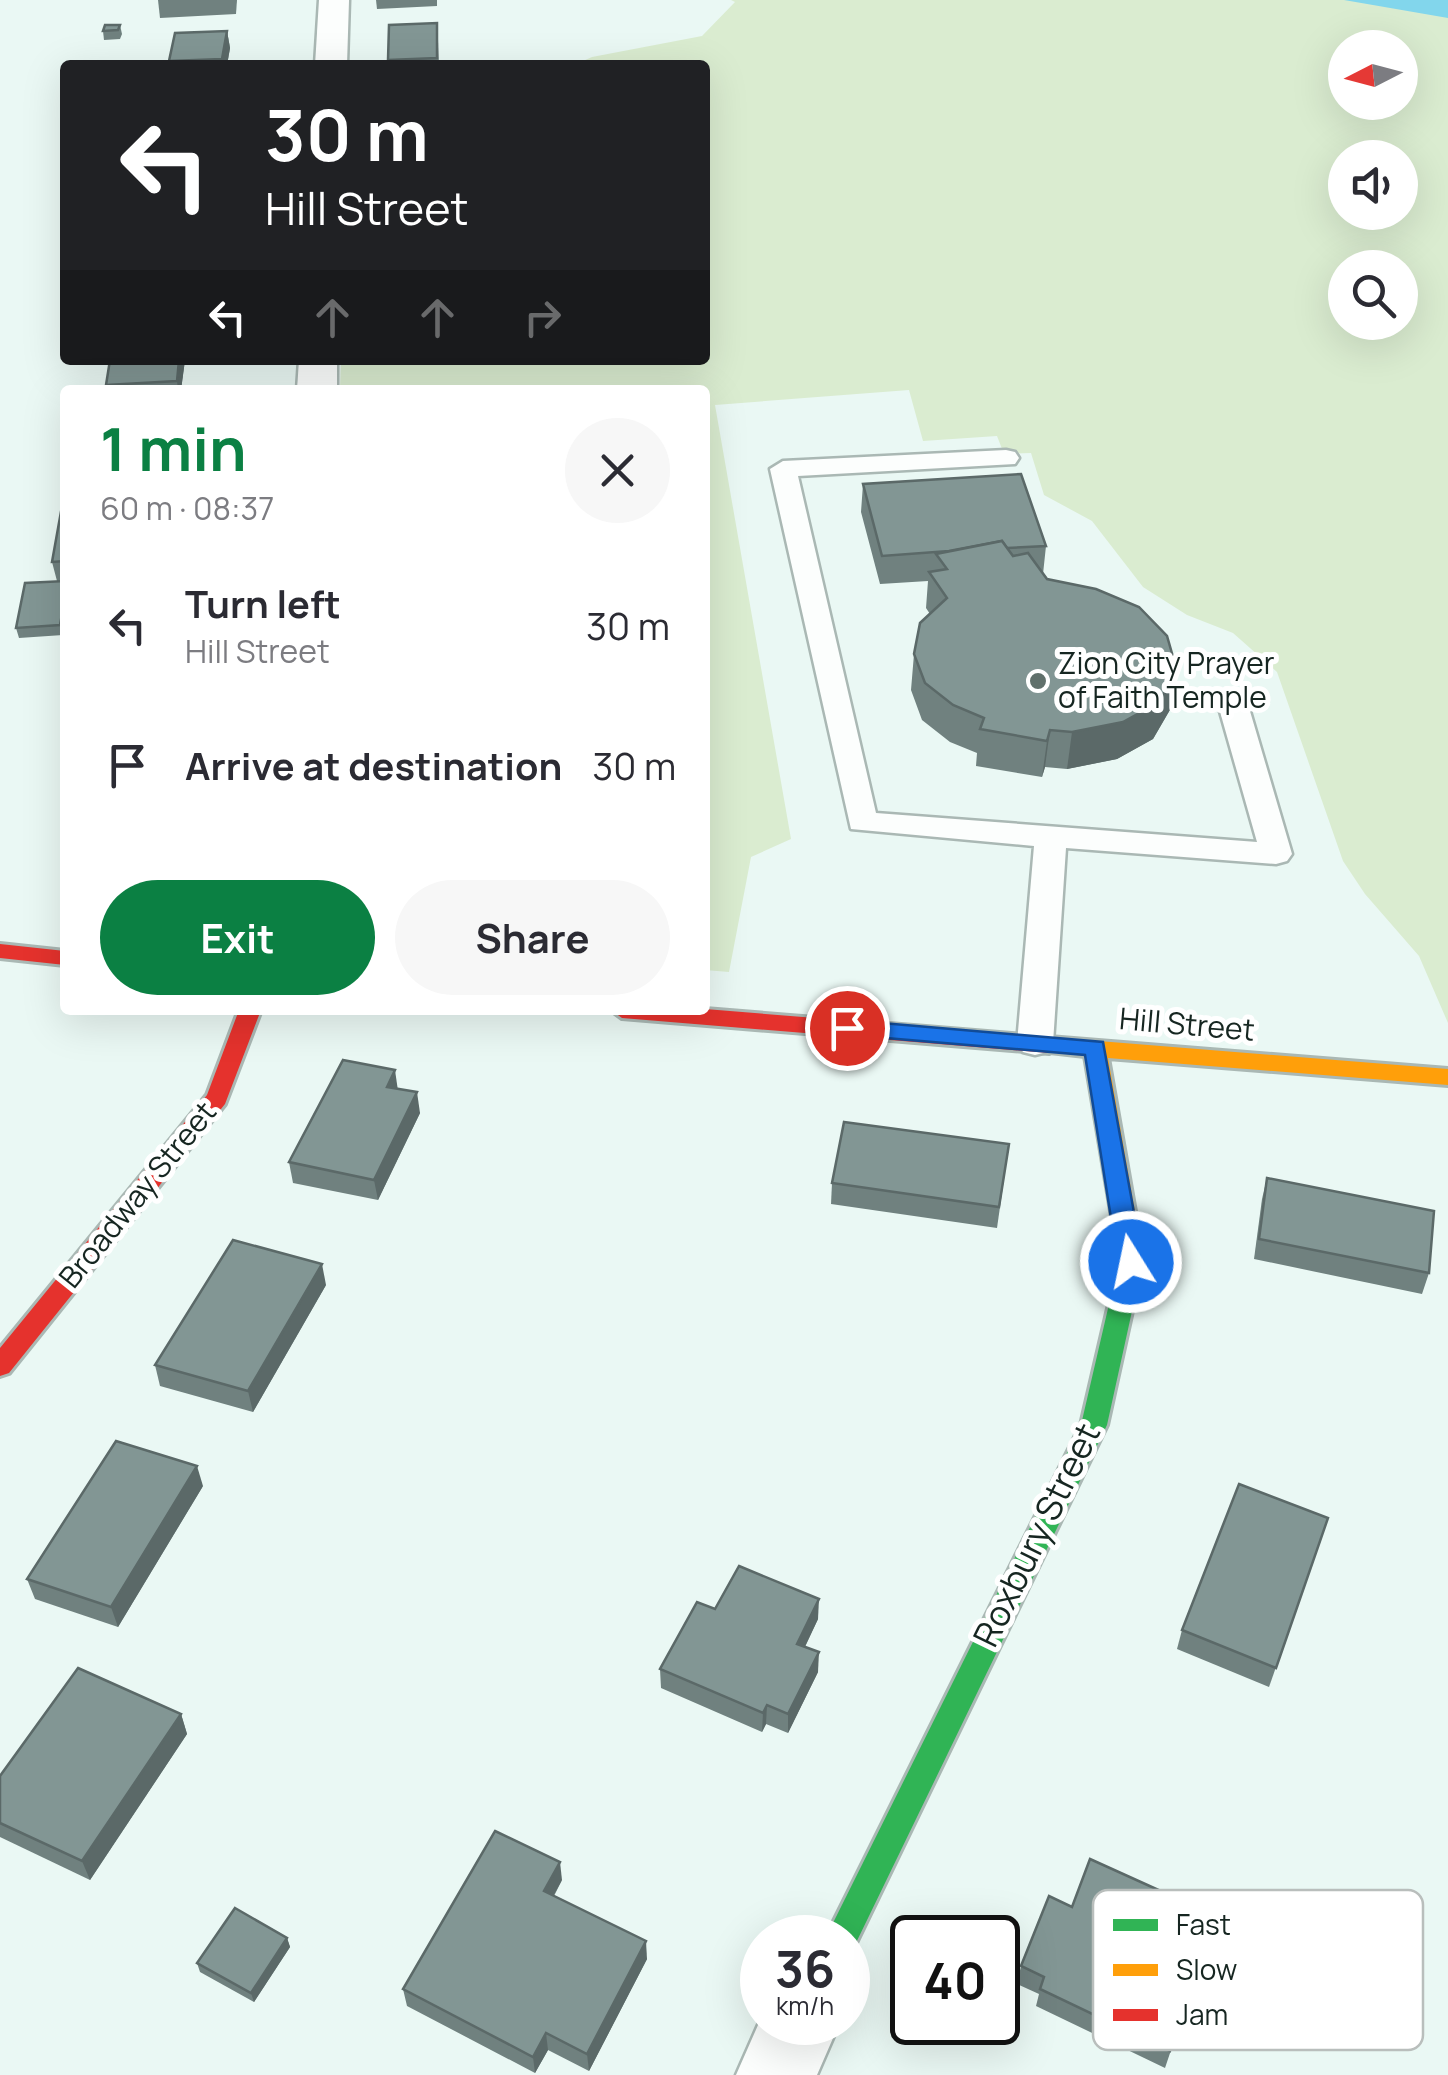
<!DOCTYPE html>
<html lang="en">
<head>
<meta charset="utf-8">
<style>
	body { margin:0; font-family:Manrope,sans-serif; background:#f7f7f7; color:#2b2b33; height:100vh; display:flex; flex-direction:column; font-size:38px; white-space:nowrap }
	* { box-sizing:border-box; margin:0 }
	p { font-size:32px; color:#7c7c81 }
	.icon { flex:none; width:55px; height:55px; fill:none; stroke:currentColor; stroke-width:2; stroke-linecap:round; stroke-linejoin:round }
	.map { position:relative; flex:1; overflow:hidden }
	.sheet { position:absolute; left:60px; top:385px; width:650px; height:630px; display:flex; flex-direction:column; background:#fff; border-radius:10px; box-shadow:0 10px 40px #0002 }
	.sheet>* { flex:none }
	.top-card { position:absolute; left:60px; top:60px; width:650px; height:305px; border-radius:10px; box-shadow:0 10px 40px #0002; background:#202124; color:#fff; overflow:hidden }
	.needle { width:65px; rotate:264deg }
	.controls { position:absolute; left:1328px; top:30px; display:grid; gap:20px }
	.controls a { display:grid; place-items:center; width:90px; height:90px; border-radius:50%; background:#fff; box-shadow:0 10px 40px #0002; font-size:50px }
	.speed { position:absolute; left:740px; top:1915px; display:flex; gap:20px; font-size:50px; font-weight:700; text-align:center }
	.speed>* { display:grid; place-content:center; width:130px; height:130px; border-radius:50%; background:#fff; box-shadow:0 10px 40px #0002; line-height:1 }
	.speed small { font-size:25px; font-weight:400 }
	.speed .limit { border:5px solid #111; border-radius:15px; background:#fff; color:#111 }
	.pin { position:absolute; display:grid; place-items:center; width:85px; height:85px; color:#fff; margin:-42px; border:5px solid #fff; border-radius:50%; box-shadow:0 2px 10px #0007 }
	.me { position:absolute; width:110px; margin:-55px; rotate:350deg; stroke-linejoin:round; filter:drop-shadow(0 0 8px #0008) }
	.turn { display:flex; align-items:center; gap:35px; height:210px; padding:0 40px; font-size:45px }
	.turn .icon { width:130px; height:130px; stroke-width:2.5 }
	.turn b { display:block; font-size:70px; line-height:85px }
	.lanes { display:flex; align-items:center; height:95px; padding:0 40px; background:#0003; justify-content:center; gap:50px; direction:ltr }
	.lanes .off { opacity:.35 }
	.round { display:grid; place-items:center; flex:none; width:105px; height:105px; border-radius:52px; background:#f7f7f7 }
	.headline { display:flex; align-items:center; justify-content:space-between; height:170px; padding:0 40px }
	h1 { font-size:60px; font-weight:700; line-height:75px; color:#0b8043 }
	.action { display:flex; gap:20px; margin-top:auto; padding:20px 40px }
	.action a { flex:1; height:115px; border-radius:60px; background:#0b8043; color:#fff; font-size:40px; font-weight:700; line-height:115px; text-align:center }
	.action a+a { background:#f7f7f7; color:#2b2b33 }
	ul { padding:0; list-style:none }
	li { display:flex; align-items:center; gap:30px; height:140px; padding:0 40px }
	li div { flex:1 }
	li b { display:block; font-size:38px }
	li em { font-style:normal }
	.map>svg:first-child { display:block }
</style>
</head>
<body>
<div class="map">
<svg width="1448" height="2075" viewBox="0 0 1448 2075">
	<rect width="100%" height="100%" fill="#eaf8f4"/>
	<path fill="#daecd0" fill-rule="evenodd" d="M731 0H1448V1023L1419 956 1365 894 1343 861 1277 672 1233 633 1187 615 1143 587 1092 521 1044 495 1031 453 1004 454 997 436 923 441 909 390 715 405 791 839 751 857 729 972 705 970V390H340L341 360H705V65H574L592 57 702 36 735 2ZM1345 48H1400V102H1345ZM1345 158H1400V212H1345ZM1345 268H1400V322H1345Z"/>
	<path fill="#82d6ec" d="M1344 0H1448V18Z"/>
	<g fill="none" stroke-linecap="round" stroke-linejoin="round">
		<defs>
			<path id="lane" d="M1006 450 1015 452 1019 458 1015 464 798 476 876 813 1257 842 1217 701 1221 695H1243L1247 701 1292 854 1287 861 1276 864 1066 848 1053 1043 1047 1052 1035 1055 1023 1052 1017 1043 1034 846 851 829 770 469 783 461Z"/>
			<g id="street">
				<path d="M319 0H349L347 65H315Z"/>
				<path d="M299 360H337V390H297Z"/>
				<path d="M762 2016V2022H840L817 2075H736Z"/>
			</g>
			<path id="fast" d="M1125 1214 1134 1216 1143 1261 1107 1425 853 1949 848 1951V1938H827L831 1927 1081 1425 1119 1261 1113 1223 1116 1216Z"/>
			<path id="slow" d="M1049 1037 1448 1069V1085L1108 1058 1137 1223 1134 1230H1116L1113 1223 1085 1056 1041 1051 1038 1045Z"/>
			<g id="jam">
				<path d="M0 944 65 951V965L0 958Z"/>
				<path d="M705 1009 1049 1037 1060 1045 1049 1053 622 1018 611 1010Z"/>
				<path d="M239 1010H261L225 1104 9 1373 0 1376V1348L207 1095Z"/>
			</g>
		</defs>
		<use href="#lane" stroke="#aab8b4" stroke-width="5"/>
		<use href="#street" stroke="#aab8b4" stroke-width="5"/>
		<use href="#fast" stroke="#aab8b4" stroke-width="6"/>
		<use href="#slow" stroke="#aab8b4" stroke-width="6"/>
		<use href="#jam" stroke="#aab8b4" stroke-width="6"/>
		<use href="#lane" fill="#fcfefd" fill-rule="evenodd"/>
		<use href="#street" fill="#fcfefd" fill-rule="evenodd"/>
		<use href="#fast" fill="#30b455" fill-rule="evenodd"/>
		<use href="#slow" fill="#ff9f0a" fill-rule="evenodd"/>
		<use href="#jam" fill="#e5322d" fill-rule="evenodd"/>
	</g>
	<g fill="#70817f">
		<path d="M158 0H237L236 14 160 18Z"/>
		<path d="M376 0H437V6L377 9Z"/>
		<path d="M120 25 122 34 120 39 104 40 103 31Z"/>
		<path d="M227 31 230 48 227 65H169V61Z"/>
		<path d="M438 40 439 65H389L388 60Z"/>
		<path d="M110 360H185L181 390H107L106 385Z"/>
		<path d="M863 484 1046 546 1043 574 1171 708 1153 739 1117 759 1067 769 1045 767 1042 777 976 766 977 753 950 742 922 720 911 690 914 654 930 614 926 608 928 581 880 584 861 512Z"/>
		<path d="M65 506V622L63 635 19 638 16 628 57 581 52 562Z"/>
		<path d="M397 1089 420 1113 378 1200 293 1183 289 1162Z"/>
		<path d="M1009 1144 997 1228 831 1204 832 1183Z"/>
		<path d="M1267 1178 1429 1273 1422 1294 1254 1259 1262 1199Z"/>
		<path d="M326 1285 253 1412 160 1386 155 1365Z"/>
		<path d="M203 1486 118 1627 35 1599 27 1579Z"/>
		<path d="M1328 1518 1269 1687 1177 1649 1182 1630Z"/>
		<path d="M715 1609 818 1619 805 1647 818 1672 788 1733 766 1724 762 1732 661 1688 660 1669Z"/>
		<path d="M181 1714 187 1734 90 1880 0 1837V1776Z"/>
		<path d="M562 1880 554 1896 647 1959 589 2071 548 2050 535 2073 407 2006 403 1989Z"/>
		<path d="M1072 1907 1216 1916 1165 2068 1036 2006 1039 1994 1017 1984 1021 1966Z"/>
		<path d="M287 1938 290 1947 254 2002 200 1972 197 1963Z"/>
	</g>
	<g fill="#5b6968">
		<path d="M227 31 230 48 227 65H223L222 59Z"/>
		<path d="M179 360H185L181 390H178L177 381Z"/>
		<path d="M65 597V622L63 635 60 625Z"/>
		<path d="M1177 671 1171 708 1153 739 1117 759 1067 769 1072 732Z"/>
		<path d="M1050 730 1045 767 1042 777 1047 741Z"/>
		<path d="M395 1070 398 1091 387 1087Z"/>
		<path d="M417 1092 420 1113 378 1200 374 1180Z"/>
		<path d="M322 1264 326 1285 253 1412 248 1391Z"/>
		<path d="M197 1466 203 1486 118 1627 111 1607Z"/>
		<path d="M819 1599 818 1619 797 1663V1644Z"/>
		<path d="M819 1652 818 1672 788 1733V1714Z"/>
		<path d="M767 1705 766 1724 762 1732 763 1713Z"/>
		<path d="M181 1714 187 1734 90 1880 82 1861Z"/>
		<path d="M560 1862 562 1880 546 1909 544 1891Z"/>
		<path d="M287 1938 290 1947 254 2002 251 1993Z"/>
		<path d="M646 1941 647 1959 589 2071 587 2054Z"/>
		<path d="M546 2033 548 2050 535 2073 533 2057Z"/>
	</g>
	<g fill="#829694" stroke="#5b6968" stroke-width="2.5">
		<path d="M437 23V58L388 60 389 25Z"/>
		<path d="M105 25H120L118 30 103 31Z"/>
		<path d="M227 31 222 59 169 61 175 33Z"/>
		<path d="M110 360H179L177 381 106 385Z"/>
		<path d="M1021 474 1046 546 1007 548 1002 541 949 551 882 556 863 484Z"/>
		<path d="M62 506H65V561L52 562Z"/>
		<path d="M1002 541 1013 556 1028 553 1047 579 1096 589 1139 607 1167 636 1177 671 1159 702 1123 722 1072 732 1050 730 1047 741 980 729 984 718 953 705 925 683 914 654 920 623 947 598 929 572 947 569 936 554Z"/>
		<path d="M65 581V597L60 625 16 628 25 583Z"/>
		<path d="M343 1060 395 1070 387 1087 417 1092 374 1180 289 1162Z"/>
		<path d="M844 1122 1009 1144 999 1207 832 1183Z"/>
		<path d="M1267 1178 1434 1211 1429 1273 1259 1239Z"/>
		<path d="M233 1240 322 1264 248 1391 155 1365Z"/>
		<path d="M116 1441 197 1466 111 1607 27 1579Z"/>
		<path d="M1239 1484 1328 1518 1276 1668 1182 1630Z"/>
		<path d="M739 1566 819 1599 797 1644 819 1652 788 1714 767 1705 763 1713 660 1669 697 1602 715 1609Z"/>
		<path d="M78 1668 181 1714 82 1861 0 1823V1776Z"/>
		<path d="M495 1831 560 1862 544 1891 646 1941 587 2054 546 2033 533 2057 403 1989Z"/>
		<path d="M1090 1859 1216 1916 1170 2051 1040 1989 1044 1977 1021 1966 1049 1896 1072 1907Z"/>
		<path d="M235 1908 287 1938 251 1993 197 1963Z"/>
	</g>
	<path fill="#1a73e8" stroke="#114b97" stroke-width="2.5" d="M847 1020 1103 1042 1143 1262 1140 1268H1122L1118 1262 1085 1055 839 1034 836 1028Z"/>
	<circle fill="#60706b" stroke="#fff" stroke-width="4" cx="1038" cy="681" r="10"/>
	<g text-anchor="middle" stroke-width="10" stroke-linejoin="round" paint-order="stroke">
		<g font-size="30" fill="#162621" stroke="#fff" text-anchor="start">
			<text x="1058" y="674">Zion City Prayer<tspan x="1058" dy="34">of Faith Temple</tspan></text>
		</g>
		<g font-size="30" fill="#162621" stroke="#fff">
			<text transform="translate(1187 1025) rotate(5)" y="10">Hill Street</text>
			<text transform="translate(138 1195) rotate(-51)" y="10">Broadway Street</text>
		</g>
		<g font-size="35" fill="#162621" stroke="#fff">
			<text transform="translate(1037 1535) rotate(-64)" y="12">Roxbury Street</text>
		</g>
	</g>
	<rect x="1093" y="1890" width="330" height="160" rx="15" fill="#fff" stroke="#b9bebc" stroke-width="2.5"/>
	<rect x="1113" y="1919" width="45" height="12" fill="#30b455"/>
	<rect x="1113" y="1964" width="45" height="12" fill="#ff9f0a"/>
	<rect x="1113" y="2009" width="45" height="12" fill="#e5322d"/>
	<g font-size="28" fill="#162621">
		<text x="1176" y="1935">Fast</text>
		<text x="1176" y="1980">Slow</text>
		<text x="1176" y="2025">Jam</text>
	</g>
</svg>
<div class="controls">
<a><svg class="needle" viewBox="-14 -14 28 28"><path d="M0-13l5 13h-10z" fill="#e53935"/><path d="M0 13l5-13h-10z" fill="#7c7c81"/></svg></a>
<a><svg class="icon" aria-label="sound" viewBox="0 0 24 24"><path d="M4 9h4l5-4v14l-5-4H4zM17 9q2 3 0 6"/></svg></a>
<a><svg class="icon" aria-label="search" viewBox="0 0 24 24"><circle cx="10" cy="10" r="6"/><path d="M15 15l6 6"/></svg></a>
</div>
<div class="speed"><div>36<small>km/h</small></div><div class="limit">40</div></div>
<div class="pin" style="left:847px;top:1028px;background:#d93025"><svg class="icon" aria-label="arrive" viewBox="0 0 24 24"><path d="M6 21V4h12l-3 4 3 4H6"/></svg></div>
<svg class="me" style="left:1131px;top:1262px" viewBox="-20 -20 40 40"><circle r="17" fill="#1a73e8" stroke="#fff" stroke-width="3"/><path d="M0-11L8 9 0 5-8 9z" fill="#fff"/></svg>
<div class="top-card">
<div class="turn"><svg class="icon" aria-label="left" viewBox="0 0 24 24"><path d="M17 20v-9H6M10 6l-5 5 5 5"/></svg><div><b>30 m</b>Hill Street</div></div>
<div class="lanes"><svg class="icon" aria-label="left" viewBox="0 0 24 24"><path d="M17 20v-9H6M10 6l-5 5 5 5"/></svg><svg class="icon off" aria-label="ahead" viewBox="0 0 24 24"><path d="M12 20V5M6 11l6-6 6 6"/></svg><svg class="icon off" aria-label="ahead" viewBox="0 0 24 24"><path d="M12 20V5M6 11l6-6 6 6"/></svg><svg class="icon off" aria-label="right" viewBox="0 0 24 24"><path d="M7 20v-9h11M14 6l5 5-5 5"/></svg></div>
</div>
<section class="sheet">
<div class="headline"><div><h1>1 min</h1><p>60 m · 08:37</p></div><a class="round"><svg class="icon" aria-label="close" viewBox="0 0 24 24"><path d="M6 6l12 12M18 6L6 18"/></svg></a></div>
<ul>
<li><svg class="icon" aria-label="left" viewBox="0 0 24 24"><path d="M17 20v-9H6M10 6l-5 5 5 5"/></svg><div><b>Turn left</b><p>Hill Street</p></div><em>30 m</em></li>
<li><svg class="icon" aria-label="arrive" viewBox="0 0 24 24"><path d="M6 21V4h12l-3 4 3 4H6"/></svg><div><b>Arrive at destination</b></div><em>30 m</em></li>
</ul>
<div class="action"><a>Exit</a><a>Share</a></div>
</section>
</div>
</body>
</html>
